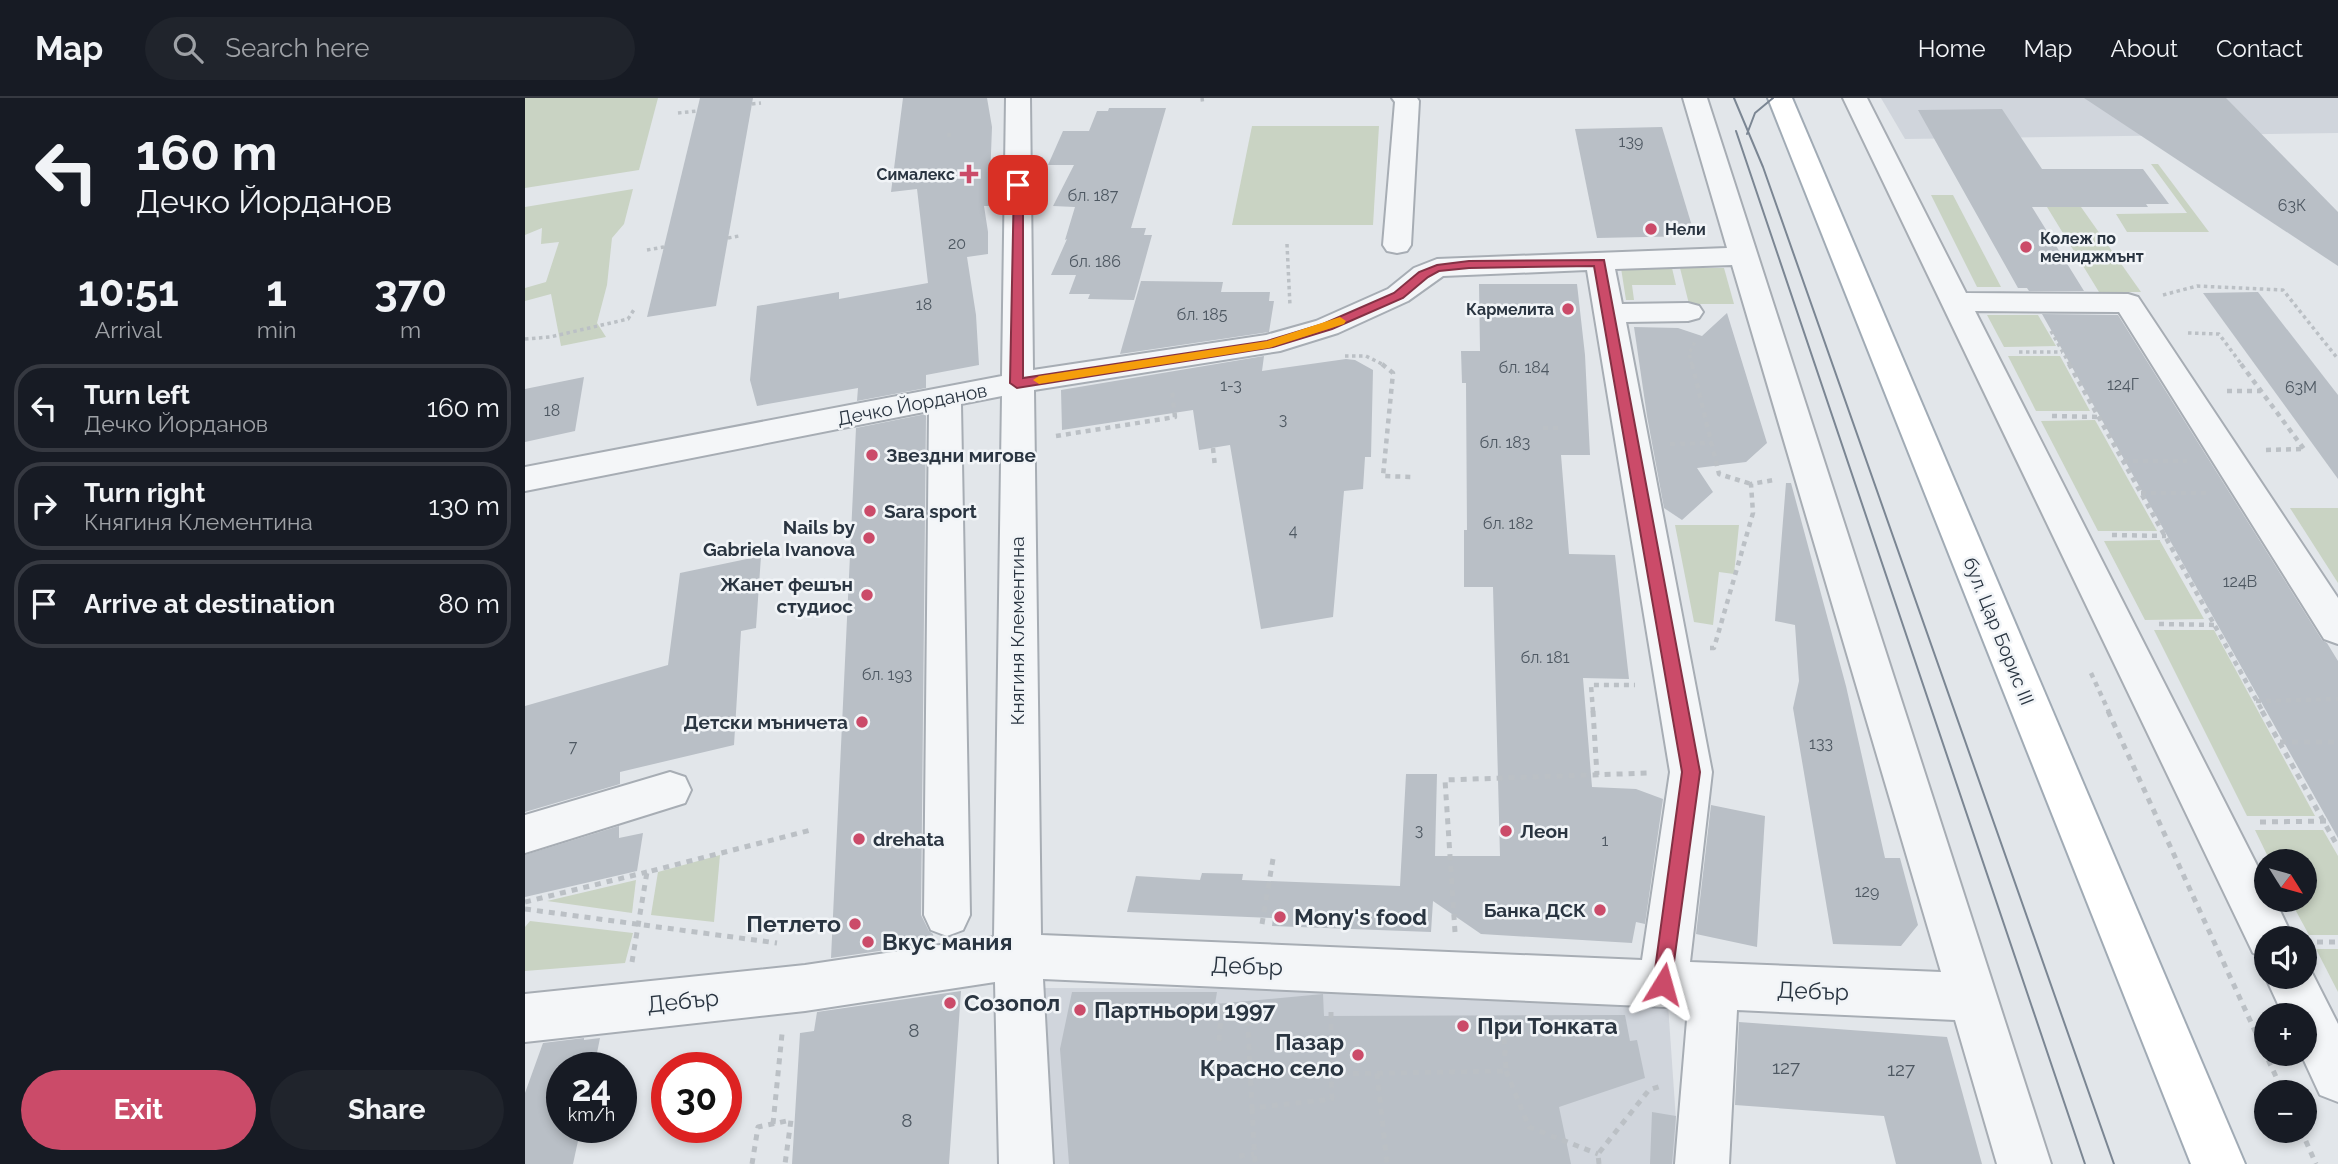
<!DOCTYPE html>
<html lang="en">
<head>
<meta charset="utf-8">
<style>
	body { margin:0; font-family:Raleway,sans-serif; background:#20242c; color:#f1f3f6; height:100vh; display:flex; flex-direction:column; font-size:26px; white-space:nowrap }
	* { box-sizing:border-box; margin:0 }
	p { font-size:23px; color:#9ea1a6 }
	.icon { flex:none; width:38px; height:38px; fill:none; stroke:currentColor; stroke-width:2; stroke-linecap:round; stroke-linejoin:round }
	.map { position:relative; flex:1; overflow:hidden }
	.drawer { display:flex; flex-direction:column; background:#171b24; width:525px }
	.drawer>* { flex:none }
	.hud { background:#171b24; color:#f1f3f6; overflow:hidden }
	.needle { width:46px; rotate:127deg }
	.fabs { position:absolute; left:1729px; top:751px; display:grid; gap:14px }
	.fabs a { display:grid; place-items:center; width:63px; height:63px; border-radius:50%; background:#171b24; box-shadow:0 4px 10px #0003; font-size:35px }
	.speed { position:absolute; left:21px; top:954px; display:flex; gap:14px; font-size:35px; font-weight:700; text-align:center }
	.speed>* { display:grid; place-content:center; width:91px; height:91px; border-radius:50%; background:#171b24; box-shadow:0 4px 10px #0003; line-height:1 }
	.speed small { font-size:18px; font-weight:400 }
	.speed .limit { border:10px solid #d22; background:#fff; color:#111 }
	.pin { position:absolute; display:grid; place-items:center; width:60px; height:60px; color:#fff; margin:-30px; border-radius:14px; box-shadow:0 4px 10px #0006 }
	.me { position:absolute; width:77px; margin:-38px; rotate:8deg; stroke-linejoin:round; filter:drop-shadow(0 0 5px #0008) }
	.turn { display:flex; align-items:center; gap:24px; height:147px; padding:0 21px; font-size:32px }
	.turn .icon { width:91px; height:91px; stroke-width:2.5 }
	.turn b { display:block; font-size:49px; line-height:60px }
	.eta { display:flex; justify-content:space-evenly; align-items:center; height:119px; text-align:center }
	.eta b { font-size:42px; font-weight:700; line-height:49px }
	.button { display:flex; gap:14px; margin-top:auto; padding:14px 21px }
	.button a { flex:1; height:80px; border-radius:42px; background:#cb4b69; color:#fff; font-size:28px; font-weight:700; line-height:80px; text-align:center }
	.button a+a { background:#20242c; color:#f1f3f6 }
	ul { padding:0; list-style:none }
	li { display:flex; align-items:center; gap:21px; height:88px; margin:0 14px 10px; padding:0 7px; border:4px solid #363941; border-radius:28px }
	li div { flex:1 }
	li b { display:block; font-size:26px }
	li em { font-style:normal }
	header { display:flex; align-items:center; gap:42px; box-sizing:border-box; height:98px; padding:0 35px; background:#171b24; border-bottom:2px solid #363941 }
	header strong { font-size:33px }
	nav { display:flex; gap:38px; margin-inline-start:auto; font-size:24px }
	.search { width:490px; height:63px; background:#20242c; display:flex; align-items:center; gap:18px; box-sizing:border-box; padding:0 24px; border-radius:38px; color:#9ea1a6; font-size:26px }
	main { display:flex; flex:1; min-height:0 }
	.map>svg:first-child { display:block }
</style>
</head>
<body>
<header>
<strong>Map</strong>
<div class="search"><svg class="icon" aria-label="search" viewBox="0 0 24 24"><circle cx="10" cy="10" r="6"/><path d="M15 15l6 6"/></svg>Search here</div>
<nav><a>Home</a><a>Map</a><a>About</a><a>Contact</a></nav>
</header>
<main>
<section class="drawer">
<div class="hud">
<div class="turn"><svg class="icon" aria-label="left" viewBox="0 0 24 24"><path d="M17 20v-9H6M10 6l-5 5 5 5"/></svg><div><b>160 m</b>Дечко Йорданов</div></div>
</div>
<div class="eta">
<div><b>10:51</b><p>Arrival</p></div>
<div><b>1</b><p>min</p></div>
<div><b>370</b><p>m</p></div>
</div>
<ul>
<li><svg class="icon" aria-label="left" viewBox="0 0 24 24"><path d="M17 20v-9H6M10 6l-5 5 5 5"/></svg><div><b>Turn left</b><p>Дечко Йорданов</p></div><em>160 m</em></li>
<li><svg class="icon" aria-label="right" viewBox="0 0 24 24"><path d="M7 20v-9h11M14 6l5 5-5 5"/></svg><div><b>Turn right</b><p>Княгиня Клементина</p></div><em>130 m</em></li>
<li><svg class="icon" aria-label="arrive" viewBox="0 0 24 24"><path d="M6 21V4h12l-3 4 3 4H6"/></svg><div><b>Arrive at destination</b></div><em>80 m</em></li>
</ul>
<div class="button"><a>Exit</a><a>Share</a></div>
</section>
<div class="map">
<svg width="1813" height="1066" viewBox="0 0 1813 1066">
	<rect width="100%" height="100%" fill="#e2e6ea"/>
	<g fill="#d0d5dc">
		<path d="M1356 0H1813V35L1380 41Z"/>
		<path d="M516 890 1142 892 1151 1022 1150 1066H525Z"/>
	</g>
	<g fill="#c9d3c3">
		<path d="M0 0H133L114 72 0 90Z"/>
		<path d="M727 28H854L848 127H707Z"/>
		<path d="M1626 66H1633L1684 134H1602L1591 116 1662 115Z"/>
		<path d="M108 91 99 126 87 140 82 187 72 225 81 239 36 248 26 196 0 203V190L21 184 34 144 16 146 17 130 0 137V109Z"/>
		<path d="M1406 97H1428L1476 189H1452Z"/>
		<path d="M1522 109H1556L1616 194H1574Z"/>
		<path d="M1096 170H1147L1151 187H1107L1109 202H1101Z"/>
		<path d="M1155 170H1199L1209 206H1164Z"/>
		<path d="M1462 217H1513L1531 248 1479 249Z"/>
		<path d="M1483 258H1535L1565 313H1511Z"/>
		<path d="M1570 322 1632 433H1573L1516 323Z"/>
		<path d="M1765 410H1813V485Z"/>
		<path d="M1150 427H1214L1209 476 1194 474 1188 527 1169 524Z"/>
		<path d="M1635 442V443L1679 521 1620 522 1579 443Z"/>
		<path d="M1629 532H1689L1790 718H1722Z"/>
		<path d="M1730 732H1798L1813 758V837H1784L1765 802H1780V763H1745Z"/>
		<path d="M195 757 189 824 126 817 133 774Z"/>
		<path d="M111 782 107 815 22 803Z"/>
		<path d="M5 823 108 835 100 865 0 873V829Z"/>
		<path d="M1791 851H1813V894Z"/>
	</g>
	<g fill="#b9bfc6">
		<path d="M175 0H228L191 208 122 219Z"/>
		<path d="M378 0H462L467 29 464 108H459L463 134V156L442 159 451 217 454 267 401 277V290L332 303 333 290 232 308 225 282 232 208 314 194V201L403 185 392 91 366 94Z"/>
		<path d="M1559 0H1701L1813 114V168Z"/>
		<path d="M584 10H641L606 130H621L619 137H627L609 202 563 201 565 196H544L551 177H526L542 141 540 142 550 109 528 108 549 67H523L538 33H564L572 13H583Z"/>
		<path d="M1477 11 1517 71H1618L1644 106H1621L1623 109H1507L1559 193H1504L1502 190H1493L1393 12Z"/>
		<path d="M1137 29 1170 138 1072 140 1050 31Z"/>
		<path d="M616 183 698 184 696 194H745L744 203H749L744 234 595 256Z"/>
		<path d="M954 186H1052L1060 257 1065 357H1036L1044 456 1090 457 1104 581 1058 580 1067 689 1111 691 1138 701 1120 826 1111 824 1107 845 956 836 908 803 906 834 747 828 748 820 602 814 611 778 675 782 677 775 718 776 717 782 875 788 881 676H912L910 758H975L968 489H939V432H942L941 285H937L936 253H955Z"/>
		<path d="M1733 194 1813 297V381L1678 195Z"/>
		<path d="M1202 215 1242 345 1221 364 1172 370 1188 394 1157 422 1139 410 1122 318 1109 229 1153 230 1177 238Z"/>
		<path d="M1517 216 1593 217 1797 542 1802 545 1813 563V740Z"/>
		<path d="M739 258 737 273 821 261 830 262 848 272 846 359H840L838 391 819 393 808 519 736 531 705 347 674 352 668 312 537 332 536 292Z"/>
		<path d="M59 279 50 333 0 344V291Z"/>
		<path d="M401 316 396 817 404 833 408 836 409 845 306 860 331 330Z"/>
		<path d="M1261 385H1266L1321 588 1360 760H1375L1393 827 1376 848 1308 846 1268 610 1274 583 1270 527 1250 523Z"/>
		<path d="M236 458 231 530 216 533 209 647 95 674V686L0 714V608L143 567 155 475Z"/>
		<path d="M1186 707 1240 718 1232 849 1171 836Z"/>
		<path d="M94 728V740L118 735 112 773 0 799V757Z"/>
		<path d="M436 893 424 1066H267L275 935 289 933 292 914Z"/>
		<path d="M547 894H692L690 906 798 896 799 918 1100 917 1105 943 1112 942 1120 980 1034 1009 1046 1066H544L535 951Z"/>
		<path d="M1214 924 1422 939 1457 1066H1371L1359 1018 1210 1007Z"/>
		<path d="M59 940V942L75 940 69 970H37V1029H56L48 1066H0V995L18 945Z"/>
		<path d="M1127 1014 1151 1018 1147 1066H1125Z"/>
	</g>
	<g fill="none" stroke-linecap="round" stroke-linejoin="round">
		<defs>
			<g id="minor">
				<path d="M481 0H505L508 272 741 237 791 223 863 191 889 170 912 161 1202 150 1158 0H1182L1526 1066H1472L1430 922 1212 912 1204 1066H1150L1163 910 518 881 528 1066H474L470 884 280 913 0 944V896L280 867 469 839 477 298 436 306 445 817 438 832 422 838 406 832 399 817 404 313 0 393V369L477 278ZM1207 167 1416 874 1165 864 1187 674 1101 224 1163 223 1174 220 1178 214 1174 208 1163 205 1097 206 1090 171ZM1062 172 1145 674 1117 862 516 837 509 292 755 253 813 235 883 203 918 178Z"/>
				<path d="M867 0H892L894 3 886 147 882 153 872 155 862 153 858 147 870 4Z"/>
				<path d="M1318 0H1342L1441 195 1603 196 1613 199 1813 500V546L1799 541 1594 214 1450 213 1741 785V802H1750L1768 840H1741V860L1728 855Z"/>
				<path d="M145 674 160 679 166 692 160 705 0 755V717Z"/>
				<path d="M1780 861 1813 926V1004L1795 997 1776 956H1780V917H1758L1740 878 1741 875V878H1780Z"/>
			</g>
			<path id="major" d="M1243 0H1267L1720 1066H1666Z"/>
		</defs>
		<use href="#minor" stroke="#a7adb4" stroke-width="4"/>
		<use href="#major" stroke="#a1abb5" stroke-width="4"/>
		<g stroke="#bbc0c5" stroke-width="3.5" stroke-dasharray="3.5 3.5" stroke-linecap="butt">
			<path d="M677 0 678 7"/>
			<path d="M227 6 236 5"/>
			<path d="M153 15 172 13"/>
			<path d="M424 35V41"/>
			<path d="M203 140 214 138"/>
			<path d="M762 146 765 208"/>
			<path d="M122 152 139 149"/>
			<path d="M1638 197 1672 188 1758 192 1813 261"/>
			<path d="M1526 233 1545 267"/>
			<path d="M1663 235 1694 236 1717 267"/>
			<path d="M0 241 25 239 103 221 110 210"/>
			<path d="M1494 254H1537"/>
			<path d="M820 258H841L859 267"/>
			<path d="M1167 267 1164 255 1170 244"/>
		</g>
		<g stroke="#bbc0c5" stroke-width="4.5" stroke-dasharray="5 5" stroke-linecap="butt">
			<path d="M857 266 868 275 858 378 888 379"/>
			<path d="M1167 266 1194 376 1226 386"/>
			<path d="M1544 266 1738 614"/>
			<path d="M1716 266 1779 351"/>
			<path d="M1702 293H1735"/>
			<path d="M1527 318 1574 319"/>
			<path d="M1018 330H1035"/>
			<path d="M531 338 650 319 647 292"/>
			<path d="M1145 346 1187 345"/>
			<path d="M688 350 690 369"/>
			<path d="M1741 352 1778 351"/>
			<path d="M1598 363H1662"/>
			<path d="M1616 395H1681"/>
			<path d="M1587 437 1641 438"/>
			<path d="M1634 526 1692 527"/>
			<path d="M1185 550H1189L1228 415 1226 386 1249 382"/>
			<path d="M1566 575 1584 614"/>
			<path d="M1731 603 1813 601"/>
			<path d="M1068 614 1066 587H1110"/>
		</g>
		<g stroke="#bbc0c5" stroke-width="5" stroke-dasharray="6 6" stroke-linecap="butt">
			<path d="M1068 613 1072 677"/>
			<path d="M1583 613 1758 994"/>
			<path d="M1737 613 1813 749"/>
			<path d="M1755 644H1813"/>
			<path d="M1735 724 1804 723"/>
			<path d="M0 804 122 774"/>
			<path d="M0 811 252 845"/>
			<path d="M737 826 748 761"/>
			<path d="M930 834 920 682 1123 675"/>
			<path d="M1792 844H1813"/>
			<path d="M107 864 122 774 286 732"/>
			<path d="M722 910 727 1010 807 1001 806 976"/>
			<path d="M697 911 696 919 722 915"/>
			<path d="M806 914V976L981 973 978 923"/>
			<path d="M694 943 696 919"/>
			<path d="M981 973 1004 1029 1073 1056"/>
			<path d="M852 975 862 1066"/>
			<path d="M727 1010 730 1066"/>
			<path d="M248 1026 257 936"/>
			<path d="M1776 1032 1791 1066"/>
			<path d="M714 1058 729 1056"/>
			<path d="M227 1066 233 1029 266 1022 260 1066"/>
			<path d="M1074 1066 1073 1056 1124 992 1136 988"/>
		</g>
		<use href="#minor" fill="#f4f6f8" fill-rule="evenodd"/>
		<use href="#major" fill="#fff" fill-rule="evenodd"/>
		<g stroke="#7b8693" stroke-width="2">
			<path d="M1209 0 1238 69 1589 1066"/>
			<path d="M1211 33 1560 1066"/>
			<path d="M1222 36 1230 15 1248 0"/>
		</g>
	</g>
	<path fill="#cb4b69" stroke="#843144" stroke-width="2" d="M489 84 498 87V280L742 243 798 226 869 195 894 174 912 167 944 163 1079 162 1175 674 1145 893 1138 896 1131 893 1128 886 1157 674 1069 168 944 170 914 173 903 179 878 200 807 231 748 249 492 290 485 285Z"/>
	<path fill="#f59e0b" d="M815 219 821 223 819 226 744 250 514 286 508 282 514 278 742 243Z"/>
	<g fill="#cb4b69" stroke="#f1f4f7" stroke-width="2.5">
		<path d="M440.5 65.5h7v7h7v7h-7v7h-7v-7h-7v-7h7z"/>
		<circle cx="1126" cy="131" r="7"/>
		<circle cx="1501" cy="149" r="7"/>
		<circle cx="1043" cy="211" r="7"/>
		<circle cx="347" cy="357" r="7"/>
		<circle cx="345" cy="413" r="7"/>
		<circle cx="344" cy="440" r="7"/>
		<circle cx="342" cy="497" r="7"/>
		<circle cx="337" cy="624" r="7"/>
		<circle cx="981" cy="733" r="7"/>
		<circle cx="334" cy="741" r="7"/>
		<circle cx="1075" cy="812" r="7"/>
		<circle cx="755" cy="819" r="7"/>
		<circle cx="330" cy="826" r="7"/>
		<circle cx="343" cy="844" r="7"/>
		<circle cx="425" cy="905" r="7"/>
		<circle cx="555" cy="912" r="7"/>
		<circle cx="938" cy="928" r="7"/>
		<circle cx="833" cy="957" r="7"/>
	</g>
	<g text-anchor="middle" stroke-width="5" stroke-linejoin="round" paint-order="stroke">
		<g font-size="16" fill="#4e5862">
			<text x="1106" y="49">139</text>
			<text x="568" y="103">бл. 187</text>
			<text x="1767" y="113">63К</text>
			<text x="432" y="151">20</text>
			<text x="570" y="169">бл. 186</text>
			<text x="399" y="212">18</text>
			<text x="677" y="222">бл. 185</text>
			<text x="999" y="275">бл. 184</text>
			<text x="1598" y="292">124Г</text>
			<text x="706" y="293">1-3</text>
			<text x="1776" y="295">63М</text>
			<text x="27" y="318">18</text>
			<text x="758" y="327">3</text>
			<text x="980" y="350">бл. 183</text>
			<text x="983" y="431">бл. 182</text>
			<text x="768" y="438">4</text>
			<text x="1715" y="489">124В</text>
			<text x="1020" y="565">бл. 181</text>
			<text x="362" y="582">бл. 193</text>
			<text x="1296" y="651">133</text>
			<text x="48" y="654">7</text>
			<text x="894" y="738">3</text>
			<text x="1080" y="748">1</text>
			<text x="1342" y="799">129</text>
		</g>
		<g font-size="16" font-weight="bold" fill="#2a3541" stroke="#f1f4f7" text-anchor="end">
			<text x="430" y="82">Сималекс</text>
			<text x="1140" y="137" text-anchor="start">Нели</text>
			<text x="1515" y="146" text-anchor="start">Колеж по<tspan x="1515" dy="18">мениджмънт</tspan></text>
			<text x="1029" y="217">Кармелита</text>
		</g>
		<g font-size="19" fill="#2a3541" stroke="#f1f4f7">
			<text transform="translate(387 306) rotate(-11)" y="7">Дечко Йорданов</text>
			<text transform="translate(492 533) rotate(-90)" y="7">Княгиня Клементина</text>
			<text transform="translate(1474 533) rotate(68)" y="7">бул. Цар Борис III</text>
		</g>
		<g font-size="19" font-weight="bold" fill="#2a3541" stroke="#f1f4f7" text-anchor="start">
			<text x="361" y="364">Звездни мигове</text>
			<text x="359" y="420">Sara sport</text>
			<text x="330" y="436" text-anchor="end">Nails by<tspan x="330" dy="22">Gabriela Ivanova</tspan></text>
			<text x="328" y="493" text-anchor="end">Жанет фешън<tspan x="328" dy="22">студиос</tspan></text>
			<text x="323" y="631" text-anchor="end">Детски мъничета</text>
			<text x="995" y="740">Леон</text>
			<text x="348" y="748">drehata</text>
			<text x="1061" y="819" text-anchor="end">Банка ДСК</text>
		</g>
		<g font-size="19" fill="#4e5862">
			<text x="389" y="939">8</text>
			<text x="1261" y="976">127</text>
			<text x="1376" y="978">127</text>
			<text x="382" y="1029">8</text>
		</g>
		<g font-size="23" font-weight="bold" fill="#2a3541" stroke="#f1f4f7" text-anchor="start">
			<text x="769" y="827">Mony's food</text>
			<text x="316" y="834" text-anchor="end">Петлето</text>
			<text x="357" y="852">Вкус мания</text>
			<text x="439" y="913">Созопол</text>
			<text x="569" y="920">Партньори 1997</text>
			<text x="952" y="936">При Тонката</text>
			<text x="819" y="952" text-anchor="end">Пазар<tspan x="819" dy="26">Красно село</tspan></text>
		</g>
		<g font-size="23" fill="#2a3541" stroke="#f1f4f7">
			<text transform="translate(722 868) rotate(2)" y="8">Дебър</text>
			<text transform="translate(1288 893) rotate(2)" y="8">Дебър</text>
			<text transform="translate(158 903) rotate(-6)" y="8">Дебър</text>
		</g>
	</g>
</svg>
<div class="fabs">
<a><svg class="needle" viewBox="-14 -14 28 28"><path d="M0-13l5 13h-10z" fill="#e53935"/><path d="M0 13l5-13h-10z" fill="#9ea1a6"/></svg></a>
<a><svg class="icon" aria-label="sound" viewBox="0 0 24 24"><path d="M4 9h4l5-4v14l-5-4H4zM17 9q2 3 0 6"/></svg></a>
<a>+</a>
<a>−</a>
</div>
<div class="speed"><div>24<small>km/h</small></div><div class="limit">30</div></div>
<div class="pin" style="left:493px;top:87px;background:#d93025"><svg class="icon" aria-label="arrive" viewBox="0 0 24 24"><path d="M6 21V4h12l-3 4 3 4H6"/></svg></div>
<svg class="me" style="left:1138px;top:886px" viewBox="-20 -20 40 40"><path d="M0-17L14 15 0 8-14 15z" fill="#cb4b69" stroke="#fff" stroke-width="4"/></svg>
</div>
</main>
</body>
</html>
